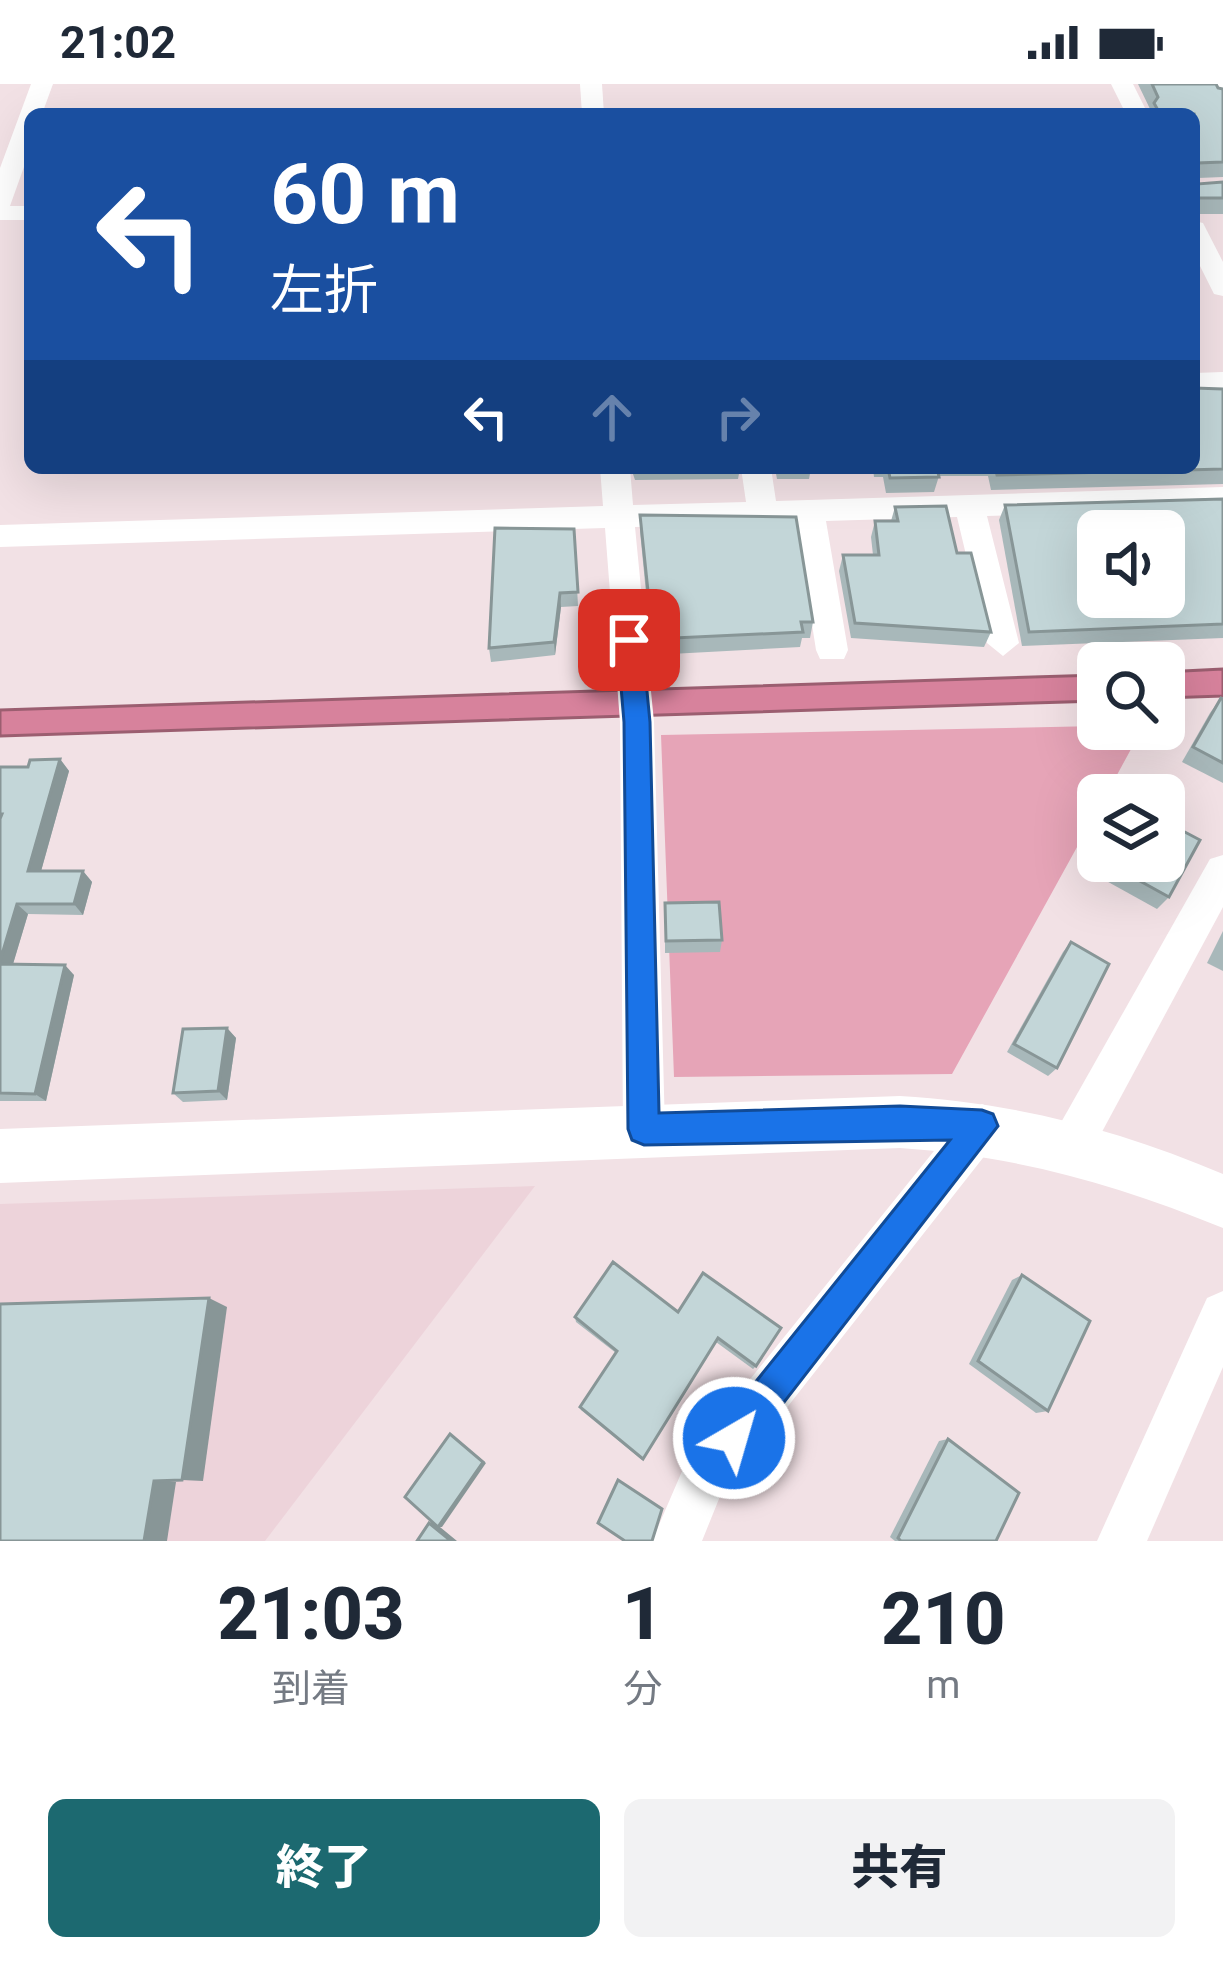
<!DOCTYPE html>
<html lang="ja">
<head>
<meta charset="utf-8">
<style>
	body { margin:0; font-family:Roboto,"Noto Sans JP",sans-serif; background:#f2f2f3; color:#1f2937; height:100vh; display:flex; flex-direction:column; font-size:45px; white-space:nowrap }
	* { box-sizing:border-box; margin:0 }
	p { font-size:39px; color:#747a83 }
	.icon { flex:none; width:66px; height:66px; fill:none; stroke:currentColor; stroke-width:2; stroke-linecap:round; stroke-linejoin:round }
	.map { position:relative; height:1457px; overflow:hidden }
	.panel { display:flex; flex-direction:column; background:#fff; flex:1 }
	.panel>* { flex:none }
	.guide { position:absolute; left:24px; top:24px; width:1176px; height:366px; border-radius:18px; box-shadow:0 12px 48px #0002; background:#1a4fa0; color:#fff; overflow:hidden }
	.controls { position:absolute; left:1077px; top:426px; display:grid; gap:24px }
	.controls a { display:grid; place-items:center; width:108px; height:108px; border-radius:18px; background:#fff; box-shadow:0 12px 48px #0002; font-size:60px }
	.pin { position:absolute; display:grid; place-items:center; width:102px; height:102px; color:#fff; margin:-51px; border-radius:24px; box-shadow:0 6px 18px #0006 }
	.me { position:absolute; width:132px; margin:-66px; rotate:38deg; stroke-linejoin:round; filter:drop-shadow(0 0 9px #0008) }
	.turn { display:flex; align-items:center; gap:42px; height:252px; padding:0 48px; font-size:54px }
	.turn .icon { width:156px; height:156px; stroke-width:2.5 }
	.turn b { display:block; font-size:84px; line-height:102px }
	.lanes { display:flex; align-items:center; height:114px; padding:0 48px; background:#0003; justify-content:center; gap:60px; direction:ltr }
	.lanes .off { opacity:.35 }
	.eta { display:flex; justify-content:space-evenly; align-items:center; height:204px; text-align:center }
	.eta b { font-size:72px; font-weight:800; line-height:84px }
	.cta { display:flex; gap:24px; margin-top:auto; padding:24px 48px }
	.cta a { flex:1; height:138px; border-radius:18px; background:#1c6970; color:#fff; font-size:48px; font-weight:800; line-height:138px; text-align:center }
	.cta a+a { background:#f2f2f3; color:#1f2937 }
	.status { display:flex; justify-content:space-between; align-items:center; height:84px; padding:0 60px; background:#fff; direction:ltr }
	.status svg { height:33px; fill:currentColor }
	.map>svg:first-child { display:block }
</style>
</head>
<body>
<div class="status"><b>21:02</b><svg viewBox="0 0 49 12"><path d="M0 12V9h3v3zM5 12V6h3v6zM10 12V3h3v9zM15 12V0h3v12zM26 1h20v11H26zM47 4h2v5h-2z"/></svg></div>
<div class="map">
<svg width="1223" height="1457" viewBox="0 0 1223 1457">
	<rect width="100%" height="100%" fill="#f2e1e5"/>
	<path fill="#edd3da" d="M535 1102 265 1457H0V1120Z"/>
	<path fill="#e6a4b7" d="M1098 642 1142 645 1106 711H1098V725L952 990 674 993 661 651Z"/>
	<g fill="#d7829c" stroke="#9b5e70" stroke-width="3">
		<path d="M1223 585V612L1164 614V588Z"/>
		<path d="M1098 591V617L0 652V626Z"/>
	</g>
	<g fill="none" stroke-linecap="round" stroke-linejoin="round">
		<g fill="#fff" fill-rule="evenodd">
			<path d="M31 0H53L42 30H30V66L10 122H30V136H0V84Z"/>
			<path d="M580 0H602L604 30H582Z"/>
			<path d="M1111 0H1133L1148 30H1126Z"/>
			<path d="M1205 0H1223V19L1215 17Z"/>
			<path d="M1194 137 1203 139 1223 178V212L1214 210 1194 170Z"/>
			<path d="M1223 288V306L1194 307V289Z"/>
			<path d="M600 384H630L633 421 746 418 741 384H771L776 417 1223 403V425L987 432 1019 559 1003 572 987 559 957 433 826 437 848 566 844 575H820L816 566 796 438 635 443 654 638 665 1045 659 1060 644 1066 629 1060 623 1045 620 638 605 444 0 463V441L603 422Z"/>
			<path d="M1223 771V823L1089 1072 1074 1078 1059 1072 1053 1057 1059 1042 1210 775Z"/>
			<path d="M982 1020 997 1026 1003 1041 997 1056 723 1405 702 1457H652L689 1371 967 1026Z"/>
			<path d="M1223 1207V1283L1147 1457H1097L1207 1214Z"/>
		</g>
		<path fill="#fff" fill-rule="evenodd" d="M900 1012C1015 1019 1117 1045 1223 1090V1144C1116 1100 1016 1072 900 1064L0 1099V1045Z"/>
	</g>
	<g fill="#a8b8ba">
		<path d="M1138 0H1216L1218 4 1223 5V93L1198 94V100L1223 98V130H1194V30H1150L1151 27Z"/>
		<path d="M1223 305V400L991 406 988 392H939L934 408 886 409 883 393H874L873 384H1194Z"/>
		<path d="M631 384H740L738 395 635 396Z"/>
		<path d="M775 384H811L809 395H777Z"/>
		<path d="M1223 415V554L1022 562 999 436 1005 421Z"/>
		<path d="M895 423 957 469 991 548 984 563 851 554 839 487 843 471H873L871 453 875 437H891Z"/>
		<path d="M640 431 813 538 810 554H802L800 563 652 571 640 447Z"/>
		<path d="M574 445 578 522 561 523 555 571 491 578 489 564Z"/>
		<path d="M1221 614 1223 615V699L1182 678 1210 629Z"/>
		<path d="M60 675 69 687 41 787H83L92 798 83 831 28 830 13 880 74 891 46 1017H0V683H28Z"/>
		<path d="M1111 777H1164L1169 813 1157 825 1101 794Z"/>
		<path d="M665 819 722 856 720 868 665 869Z"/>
		<path d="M1223 847V887L1207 879Z"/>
		<path d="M1071 858 1057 984 1048 992 1007 968 1063 868Z"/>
		<path d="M227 944 236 954 227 1016 183 1018 173 1009Z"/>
		<path d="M703 1189 756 1282 753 1285 716 1258 642 1376 581 1326 580 1323 616 1269 576 1238 575 1233 678 1228Z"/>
		<path d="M1022 1191 1048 1327 1036 1329 969 1280 1012 1196Z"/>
		<path d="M948 1355 996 1457H895L890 1453 939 1357Z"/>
	</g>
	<g fill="#889697">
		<path d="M560 509 561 523 555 571 554 558Z"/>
		<path d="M60 675 69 687 38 798 28 787Z"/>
		<path d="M83 787 92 798 83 831 74 820Z"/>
		<path d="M17 820 28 830 10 890 0 881V877Z"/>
		<path d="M65 881 74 891 46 1017 35 1010Z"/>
		<path d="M227 944 236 954 227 1016 218 1007Z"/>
		<path d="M209 1214 227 1223 203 1397 182 1396Z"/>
		<path d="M450 1350 486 1379 442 1443H440L457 1457H451L429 1439 434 1438Z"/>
		<path d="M154 1397 176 1398 167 1457H144Z"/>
	</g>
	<g fill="#c3d6d8" stroke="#889697" stroke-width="3" fill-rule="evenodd">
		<path d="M1152 0H1216L1218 4 1223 5V78L1198 79V100L1223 98V114H1194V30H1160L1154 19 1158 13Z"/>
		<path d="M1194 304 1223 305V385L997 391 995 384H1194Z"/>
		<path d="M888 384H937L939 393 890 394Z"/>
		<path d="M1223 415V540L1029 548 1005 421ZM1098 447H1164V513H1098Z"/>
		<path d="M946 422 957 469H971L991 548 855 539 843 471H879L875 437H898L895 423Z"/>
		<path d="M640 431 796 433 813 538H801L803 548 653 555Z"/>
		<path d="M495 444 574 445 578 508 560 509 554 558 489 564Z"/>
		<path d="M1221 614 1223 615V679L1193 663Z"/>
		<path d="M60 675 28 787H83L74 820H17L0 877V735L2 730H0V683H28L30 676Z"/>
		<path d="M1164 737 1200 756 1169 813 1111 781 1114 777H1164Z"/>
		<path d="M719 818 722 856 666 857 665 819Z"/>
		<path d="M1071 858 1109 880 1057 984 1014 960Z"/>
		<path d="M0 880 65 881 35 1010 0 1009Z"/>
		<path d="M227 944 218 1007 173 1009 183 945Z"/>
		<path d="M613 1178 678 1228 703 1189 781 1244 756 1282 718 1254 643 1375 580 1323 617 1267 575 1233Z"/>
		<path d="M1022 1191 1090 1237 1048 1327 978 1277Z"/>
		<path d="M209 1214 182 1396 154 1397 144 1457H0V1220Z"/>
		<path d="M450 1350 483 1378 438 1443 405 1413Z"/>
		<path d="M948 1355 1019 1409 996 1457H901L898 1454Z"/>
		<path d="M618 1396 662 1425 652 1457H625L598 1439Z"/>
		<path d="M429 1439 451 1457H417Z"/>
	</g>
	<path fill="#1a73e8" stroke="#114b97" stroke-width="3" d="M629 546 642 556 650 638 659 1029 900 1022 982 1026 993 1030 998 1042 747 1366 734 1372 721 1366 716 1354 721 1341 950 1056 644 1061 632 1056 628 1045 624 638 617 556Z"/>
</svg>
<div class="controls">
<a><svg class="icon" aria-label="sound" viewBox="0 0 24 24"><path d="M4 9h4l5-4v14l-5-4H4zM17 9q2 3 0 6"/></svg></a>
<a><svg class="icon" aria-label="search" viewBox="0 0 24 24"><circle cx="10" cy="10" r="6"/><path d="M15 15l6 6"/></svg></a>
<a><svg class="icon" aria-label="layers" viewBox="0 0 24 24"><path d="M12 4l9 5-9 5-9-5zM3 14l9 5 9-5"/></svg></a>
</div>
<div class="pin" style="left:629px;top:556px;background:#d93025"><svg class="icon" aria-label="arrive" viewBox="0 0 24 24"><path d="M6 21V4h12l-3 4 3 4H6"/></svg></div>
<svg class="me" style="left:734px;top:1354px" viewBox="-20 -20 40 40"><circle r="17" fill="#1a73e8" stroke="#fff" stroke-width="3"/><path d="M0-11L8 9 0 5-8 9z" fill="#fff"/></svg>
<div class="guide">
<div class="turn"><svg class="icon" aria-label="left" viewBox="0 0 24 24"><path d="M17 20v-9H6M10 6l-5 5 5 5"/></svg><div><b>60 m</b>左折</div></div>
<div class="lanes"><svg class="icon" aria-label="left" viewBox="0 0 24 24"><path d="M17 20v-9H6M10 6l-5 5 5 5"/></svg><svg class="icon off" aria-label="ahead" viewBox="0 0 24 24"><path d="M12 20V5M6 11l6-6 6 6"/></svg><svg class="icon off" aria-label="right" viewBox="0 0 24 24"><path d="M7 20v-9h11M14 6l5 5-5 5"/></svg></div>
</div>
</div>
<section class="panel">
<div class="eta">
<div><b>21:03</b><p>到着</p></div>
<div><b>1</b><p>分</p></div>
<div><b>210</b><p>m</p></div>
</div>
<div class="cta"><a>終了</a><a>共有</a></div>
</section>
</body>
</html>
